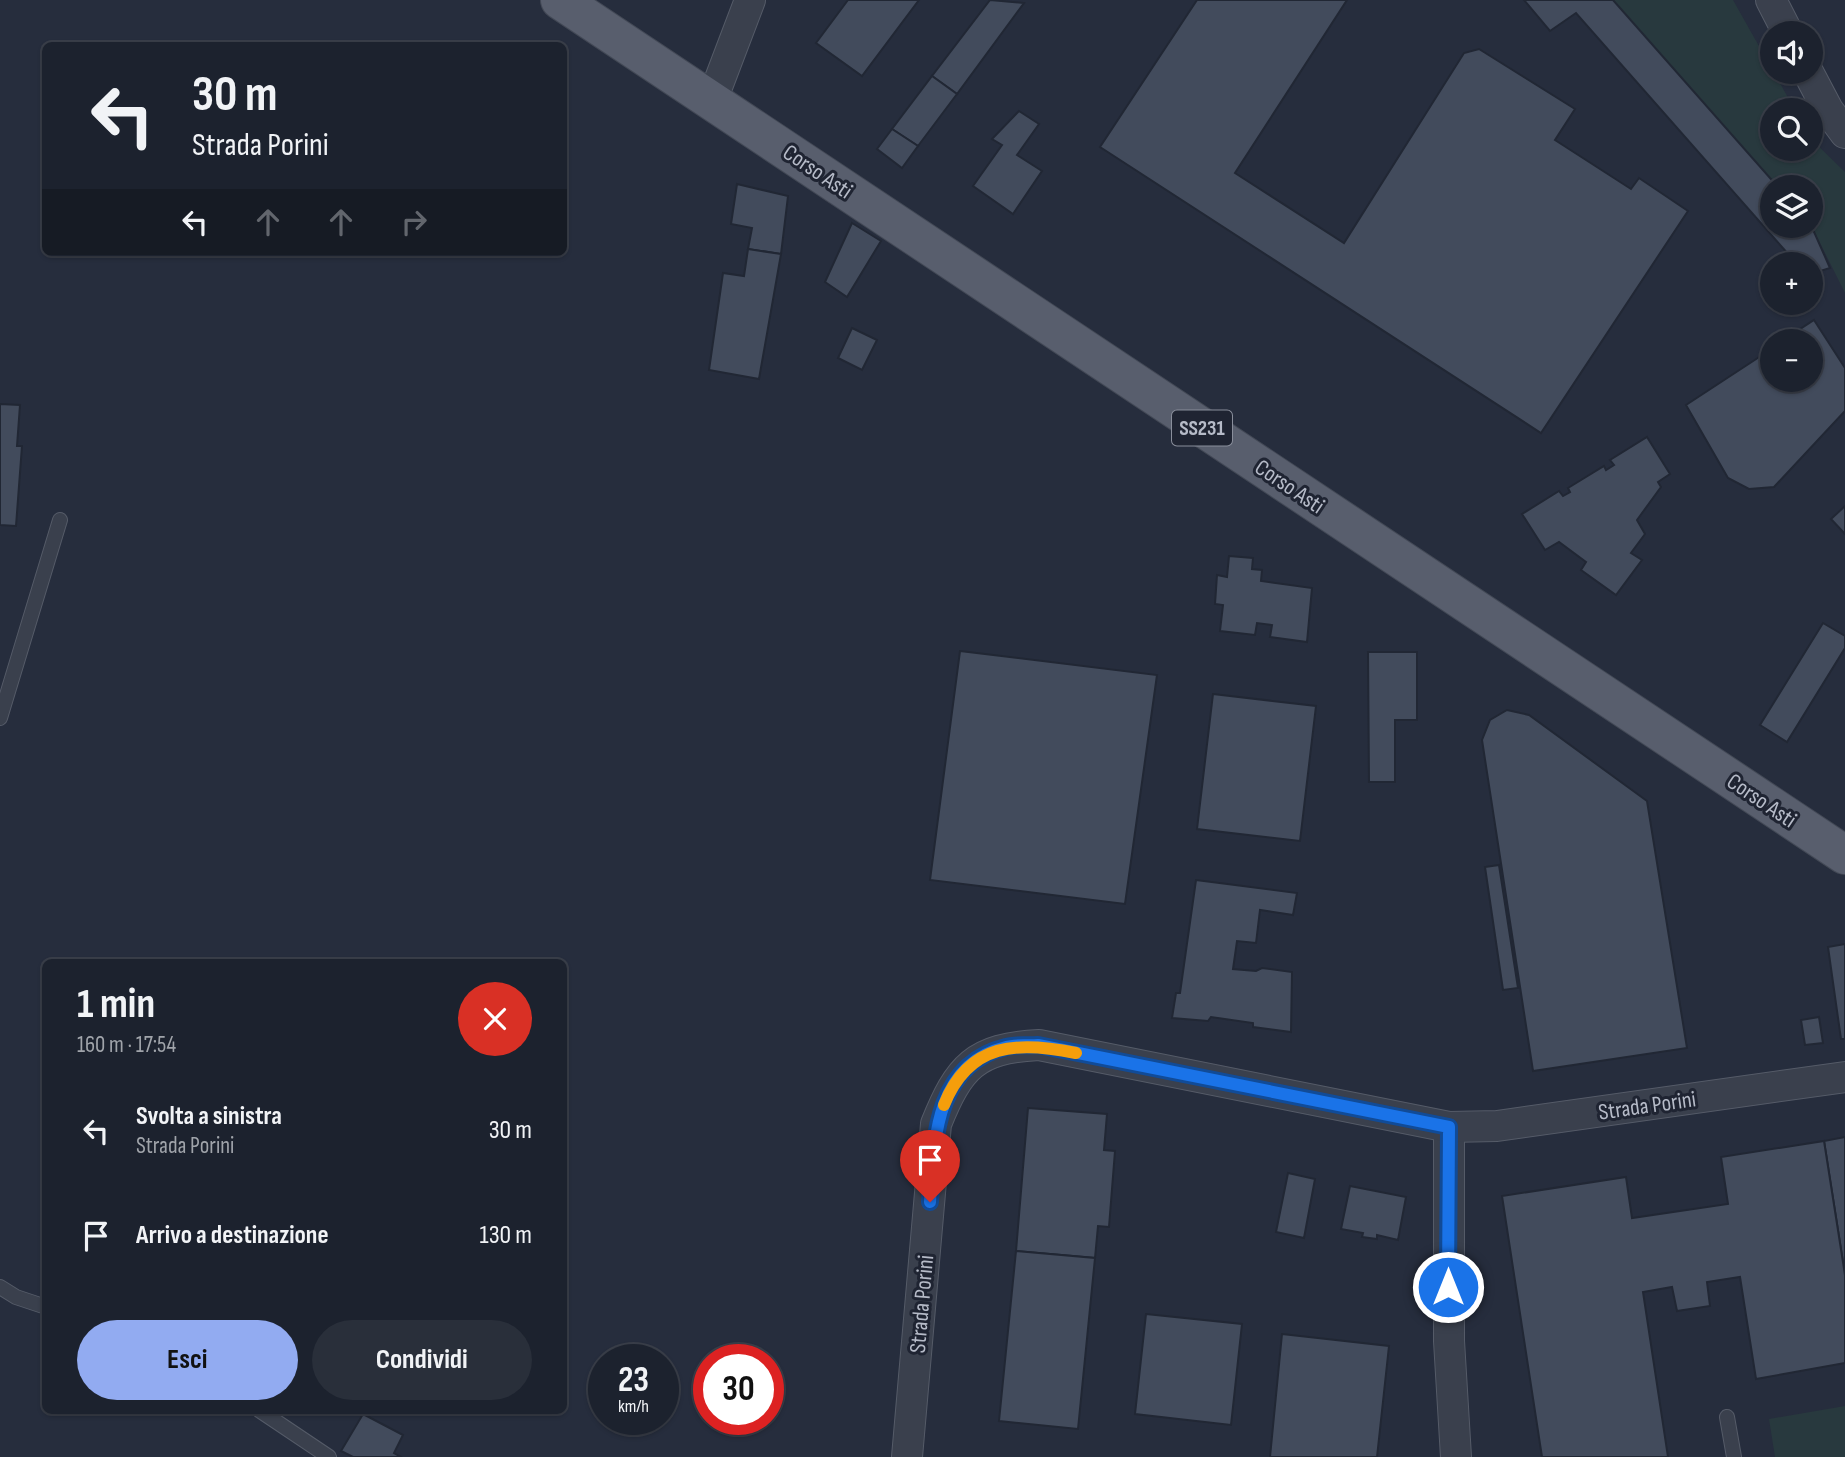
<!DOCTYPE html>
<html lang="it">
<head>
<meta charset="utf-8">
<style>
	body { margin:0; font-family:"Sofia Sans Condensed",sans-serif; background:#292f3a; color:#f1f3f6; height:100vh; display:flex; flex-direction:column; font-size:26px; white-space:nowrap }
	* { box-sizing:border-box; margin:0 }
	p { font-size:23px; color:#a0a4aa }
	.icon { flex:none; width:38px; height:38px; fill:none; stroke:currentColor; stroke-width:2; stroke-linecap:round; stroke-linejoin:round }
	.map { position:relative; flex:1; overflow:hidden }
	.sheet { position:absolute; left:42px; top:959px; width:525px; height:455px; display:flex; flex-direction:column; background:#1c222e; border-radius:10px; box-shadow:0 2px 5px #0004,0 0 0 2px #3a3f4a }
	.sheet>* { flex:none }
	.banner { position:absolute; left:42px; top:42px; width:525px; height:214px; border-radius:10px; box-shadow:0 2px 5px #0004,0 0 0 2px #3a3f4a; background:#1c222e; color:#f1f3f6; overflow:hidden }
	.controls { position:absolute; left:1760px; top:21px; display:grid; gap:14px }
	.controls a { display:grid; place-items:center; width:63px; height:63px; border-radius:50%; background:#1c222e; box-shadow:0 2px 5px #0004,0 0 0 2px #3a3f4a; font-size:35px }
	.speed { position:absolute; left:588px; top:1344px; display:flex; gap:14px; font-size:35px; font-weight:700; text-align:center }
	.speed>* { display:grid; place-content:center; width:91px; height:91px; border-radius:50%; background:#1c222e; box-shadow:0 2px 5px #0004,0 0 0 2px #3a3f4a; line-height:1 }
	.speed small { font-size:18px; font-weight:400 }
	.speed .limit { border:10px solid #d22; background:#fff; color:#111 }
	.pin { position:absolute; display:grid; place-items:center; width:60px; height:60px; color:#fff; margin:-72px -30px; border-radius:50% 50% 50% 0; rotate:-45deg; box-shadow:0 0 7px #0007 }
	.pin .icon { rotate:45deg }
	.me { position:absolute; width:77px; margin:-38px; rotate:0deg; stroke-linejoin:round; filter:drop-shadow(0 0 5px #0008) }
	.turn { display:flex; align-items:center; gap:24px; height:147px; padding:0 35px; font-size:32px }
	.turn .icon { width:91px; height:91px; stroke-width:2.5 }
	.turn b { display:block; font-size:49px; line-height:60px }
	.lanes { display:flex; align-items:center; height:66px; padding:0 35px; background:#0003; justify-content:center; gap:35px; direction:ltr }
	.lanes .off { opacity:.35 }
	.round { display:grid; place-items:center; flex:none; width:74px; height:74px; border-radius:37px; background:#292f3a }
	.summary { display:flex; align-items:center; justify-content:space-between; height:119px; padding:0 35px }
	h1 { font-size:42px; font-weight:700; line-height:52px }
	.cta { display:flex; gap:14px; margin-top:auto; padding:14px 35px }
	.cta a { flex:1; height:80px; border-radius:42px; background:#92abf1; color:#111; font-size:28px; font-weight:700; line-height:80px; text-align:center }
	.cta a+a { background:#292f3a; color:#f1f3f6 }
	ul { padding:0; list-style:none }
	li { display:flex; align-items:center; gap:21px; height:105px; padding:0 35px }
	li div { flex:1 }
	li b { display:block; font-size:26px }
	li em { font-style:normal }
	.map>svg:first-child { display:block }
</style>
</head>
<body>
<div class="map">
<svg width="1845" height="1457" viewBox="0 0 1845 1457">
	<rect width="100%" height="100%" fill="#262d3d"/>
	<g fill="#28393e">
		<path d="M1613 0H1733L1795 110H1773V149H1811V139L1845 172V293L1811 225V187H1778Z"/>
		<path d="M1845 1406V1457H1775L1769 1419Z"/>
	</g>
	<g fill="#424b5c" stroke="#212734" stroke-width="2">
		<path d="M848 0H919L862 76 816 43Z"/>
		<path d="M990 0 1024 3 957 94 932 76Z"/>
		<path d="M1197 0H1347L1235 173 1344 243 1464 53 1479 49 1575 109 1555 140 1631 189 1639 178 1688 211 1541 433 1100 147Z"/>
		<path d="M1524 0H1613L1778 187H1773V226L1811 225 1830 268 1811 274V264H1797L1576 13 1550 31Z"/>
		<path d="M932 76 957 94 918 146 892 129Z"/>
		<path d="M1019 111 1039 124 1017 155 1042 171 1013 214 973 186 1002 145 992 139Z"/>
		<path d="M892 129 918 146 902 168 877 149Z"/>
		<path d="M737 184 788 196 781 254 748 249 752 228 731 224Z"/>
		<path d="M852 223 881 241 847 297 825 282Z"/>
		<path d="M748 249 781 254 759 379 709 370 723 273 744 276Z"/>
		<path d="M1814 320 1845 368V411L1774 487 1749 489 1728 478 1686 405 1773 348V380H1811V341H1782Z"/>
		<path d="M852 328 877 340 862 370 838 358Z"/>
		<path d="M0 404 20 405 17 446H22L16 526 0 525Z"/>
		<path d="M1647 437 1670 474 1658 482 1661 487 1637 520 1645 534 1631 553 1642 560 1616 595 1581 570 1586 562 1559 542 1545 550 1522 514 1559 491 1563 496 1570 492 1568 488 1604 466 1606 470 1614 465 1610 460Z"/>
		<path d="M1845 506V534L1831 519Z"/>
		<path d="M1229 556 1253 558 1252 569 1262 570 1261 581 1312 588 1307 642 1270 637 1272 625 1257 623 1255 635 1220 631 1223 605 1215 604 1217 575 1227 577Z"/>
		<path d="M1823 623 1845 636V648L1787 742 1760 725Z"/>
		<path d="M960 651 1157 675 1125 904 930 880Z"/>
		<path d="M1368 652H1417V720H1395V782H1369Z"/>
		<path d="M1213 694 1316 706 1300 841 1197 829Z"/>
		<path d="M1507 710 1529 715 1647 801 1687 1048 1533 1071 1482 740 1490 720Z"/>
		<path d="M1499 865 1518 988 1503 990 1485 867Z"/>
		<path d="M1196 880 1297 893 1293 915 1260 910 1256 943 1237 941 1233 969 1256 971 1262 968 1292 972 1291 1032 1253 1027V1023L1211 1017 1208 1021 1172 1018 1176 993H1180Z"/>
		<path d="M1845 944V1039H1841L1828 947Z"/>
		<path d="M1819 1017 1823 1043 1805 1045 1801 1020Z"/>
		<path d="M1028 1108 1107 1114 1104 1150 1115 1151 1109 1227 1098 1226 1095 1258 1016 1251Z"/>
		<path d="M1845 1137V1275L1824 1141Z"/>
		<path d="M1824 1141 1845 1275V1363L1756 1379 1740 1277 1707 1282 1710 1306 1677 1311 1672 1287 1643 1292 1668 1457H1542L1502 1196 1626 1177 1632 1218 1728 1204 1721 1157Z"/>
		<path d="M1288 1173 1315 1179 1304 1238 1276 1232Z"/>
		<path d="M1350 1186 1406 1197 1398 1240 1377 1235V1239L1362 1237 1363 1233 1341 1229Z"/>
		<path d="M1016 1251 1095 1258 1078 1429 999 1421Z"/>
		<path d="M1146 1314 1242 1324 1231 1425 1135 1414Z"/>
		<path d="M1282 1334 1389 1346 1377 1457H1270Z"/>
		<path d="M363 1414 403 1435 394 1453 401 1457H353L341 1451Z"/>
	</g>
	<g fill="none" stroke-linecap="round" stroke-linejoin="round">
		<defs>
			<g id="service">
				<path d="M0 718 60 520"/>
				<path d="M0 1287 16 1297 46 1307"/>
				<path d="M259 1410 329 1457"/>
				<path d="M1727 1417 1734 1457"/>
			</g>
			<g id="minor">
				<path d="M1771 0 1788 33"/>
				<path d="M1808 72 1828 110 1845 133"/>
				<path d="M712 100 750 0"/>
				<path d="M1449 1127V1341L1456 1457"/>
				<path d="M907 1457 936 1124C959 1067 975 1048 1039 1045L1449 1127 1497 1126 1845 1077"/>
			</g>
			<path id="primary" d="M560 0 1845 855"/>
		</defs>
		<use href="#service" stroke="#555b68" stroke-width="16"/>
		<use href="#minor" stroke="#555b68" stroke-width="32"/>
		<use href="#primary" stroke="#434956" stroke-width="40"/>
		<use href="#service" stroke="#3a404d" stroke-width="14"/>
		<use href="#minor" stroke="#3a404d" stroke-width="30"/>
		<use href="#primary" stroke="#585e6d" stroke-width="38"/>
	</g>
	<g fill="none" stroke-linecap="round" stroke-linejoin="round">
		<defs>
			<path id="route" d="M930 1202C934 1143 934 1064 1006 1047 1016 1044 1028 1046 1038 1045L1449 1127 1448 1287"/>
		</defs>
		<use href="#route" stroke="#114b97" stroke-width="18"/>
		<use href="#route" stroke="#1a73e8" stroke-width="12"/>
		<path stroke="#f59e0b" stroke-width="12" d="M944 1105C969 1042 1018 1041 1076 1053"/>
	</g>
	<g text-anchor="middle" stroke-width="6" stroke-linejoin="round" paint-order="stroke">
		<rect fill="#1f2432" stroke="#898e9b" stroke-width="2" x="1172" y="410.5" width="60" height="35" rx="5"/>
		<g font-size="21" font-weight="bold" fill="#b6bbc8">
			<text x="1202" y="435">SS231</text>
		</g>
		<g font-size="23" fill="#b6bbc8" stroke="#1f2432">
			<text transform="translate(818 171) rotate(34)" y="8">Corso Asti</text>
			<text transform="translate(1290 486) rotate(34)" y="8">Corso Asti</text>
			<text transform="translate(1762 800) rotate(34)" y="8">Corso Asti</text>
			<text transform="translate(1647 1105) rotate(-8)" y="8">Strada Porini</text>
			<text transform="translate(921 1304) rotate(-85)" y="8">Strada Porini</text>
		</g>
	</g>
</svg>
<div class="controls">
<a><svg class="icon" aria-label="sound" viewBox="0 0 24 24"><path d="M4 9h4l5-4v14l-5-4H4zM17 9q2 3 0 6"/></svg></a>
<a><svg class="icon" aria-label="search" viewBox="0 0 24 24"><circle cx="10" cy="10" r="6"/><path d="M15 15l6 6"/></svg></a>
<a><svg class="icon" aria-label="layers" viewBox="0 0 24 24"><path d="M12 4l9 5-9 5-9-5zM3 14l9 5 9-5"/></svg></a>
<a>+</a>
<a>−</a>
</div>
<div class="speed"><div>23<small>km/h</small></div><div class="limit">30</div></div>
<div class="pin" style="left:930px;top:1202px;background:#d93025"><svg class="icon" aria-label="arrive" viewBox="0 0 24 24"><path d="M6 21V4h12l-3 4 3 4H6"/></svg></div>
<svg class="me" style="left:1448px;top:1287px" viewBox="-20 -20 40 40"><circle r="17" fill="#1a73e8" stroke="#fff" stroke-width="3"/><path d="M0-11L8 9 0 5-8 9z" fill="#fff"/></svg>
<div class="banner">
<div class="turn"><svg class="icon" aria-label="left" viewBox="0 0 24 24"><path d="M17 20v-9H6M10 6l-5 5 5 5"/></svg><div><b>30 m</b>Strada Porini</div></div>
<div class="lanes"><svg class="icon" aria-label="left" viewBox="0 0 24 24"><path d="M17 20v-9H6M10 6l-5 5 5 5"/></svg><svg class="icon off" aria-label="ahead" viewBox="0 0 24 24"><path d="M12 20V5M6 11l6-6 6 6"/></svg><svg class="icon off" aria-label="ahead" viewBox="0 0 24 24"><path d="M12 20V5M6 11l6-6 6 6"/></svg><svg class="icon off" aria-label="right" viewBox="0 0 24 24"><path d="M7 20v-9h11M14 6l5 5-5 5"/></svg></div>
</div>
<section class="sheet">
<div class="summary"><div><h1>1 min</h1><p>160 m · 17:54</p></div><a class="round" style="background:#d93025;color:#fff"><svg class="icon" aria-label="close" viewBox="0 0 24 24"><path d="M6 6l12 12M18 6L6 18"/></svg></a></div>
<ul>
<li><svg class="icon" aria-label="left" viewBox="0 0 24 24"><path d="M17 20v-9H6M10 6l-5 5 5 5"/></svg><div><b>Svolta a sinistra</b><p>Strada Porini</p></div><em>30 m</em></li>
<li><svg class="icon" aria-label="arrive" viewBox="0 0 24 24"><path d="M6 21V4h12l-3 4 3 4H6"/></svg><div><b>Arrivo a destinazione</b></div><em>130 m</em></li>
</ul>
<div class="cta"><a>Esci</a><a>Condividi</a></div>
</section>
</div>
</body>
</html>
